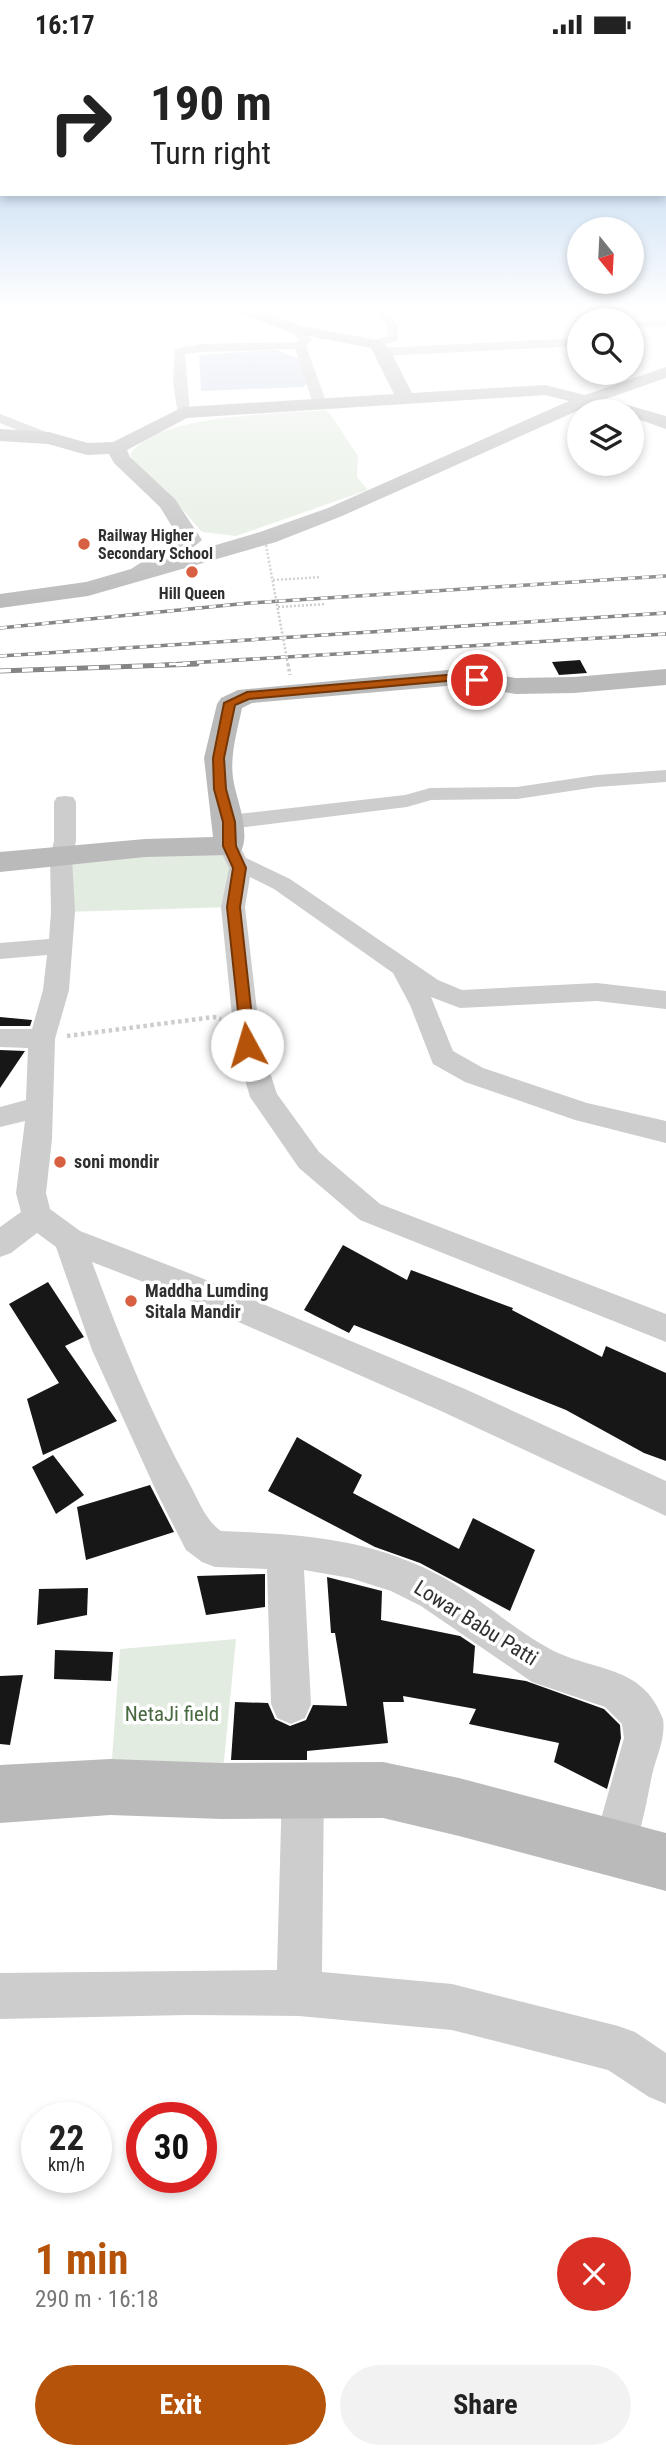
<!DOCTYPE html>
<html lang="en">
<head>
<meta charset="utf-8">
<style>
	body { margin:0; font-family:"Roboto Condensed",sans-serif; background:#f2f2f2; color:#222; height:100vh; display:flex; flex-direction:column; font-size:26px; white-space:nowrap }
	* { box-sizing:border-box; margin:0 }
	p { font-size:23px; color:#767676 }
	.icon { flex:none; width:38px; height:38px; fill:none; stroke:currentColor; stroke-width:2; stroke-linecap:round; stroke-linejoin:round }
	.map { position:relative; height:2165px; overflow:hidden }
	.side { display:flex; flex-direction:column; background:#fff; flex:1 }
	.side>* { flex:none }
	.top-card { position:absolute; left:0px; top:0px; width:667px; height:147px; box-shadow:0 4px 10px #0003; background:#fff; color:#222; overflow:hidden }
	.needle { width:46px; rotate:162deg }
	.tools { position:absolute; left:567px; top:168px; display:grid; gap:14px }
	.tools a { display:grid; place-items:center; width:77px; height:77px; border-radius:50%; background:#fff; box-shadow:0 4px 10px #0003; font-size:35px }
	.speed { position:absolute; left:21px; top:2053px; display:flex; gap:14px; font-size:35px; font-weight:700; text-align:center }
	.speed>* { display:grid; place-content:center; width:91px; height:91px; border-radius:50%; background:#fff; box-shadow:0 4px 10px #0003; line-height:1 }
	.speed small { font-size:18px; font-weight:400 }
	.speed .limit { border:10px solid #d22; background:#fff; color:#111 }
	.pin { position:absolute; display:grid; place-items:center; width:60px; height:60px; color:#fff; margin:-30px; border:4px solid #fff; border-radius:50%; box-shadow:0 2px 7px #0007 }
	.me { position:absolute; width:77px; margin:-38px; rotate:354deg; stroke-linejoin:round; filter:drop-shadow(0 0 5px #0008) }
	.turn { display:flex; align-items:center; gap:24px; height:147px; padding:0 35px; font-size:32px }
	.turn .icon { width:91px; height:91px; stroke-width:2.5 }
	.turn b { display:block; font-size:49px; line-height:60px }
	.round { display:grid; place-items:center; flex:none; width:74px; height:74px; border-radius:37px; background:#f2f2f2 }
	.overview { display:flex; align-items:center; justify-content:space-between; height:119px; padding:0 35px }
	h1 { font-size:42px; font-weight:700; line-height:52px; color:#b45309 }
	.button { display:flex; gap:14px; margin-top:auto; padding:14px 35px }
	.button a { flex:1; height:80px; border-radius:42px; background:#b45309; color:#fff; font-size:28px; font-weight:700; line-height:80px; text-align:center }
	.button a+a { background:#f2f2f2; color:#222 }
	.status { display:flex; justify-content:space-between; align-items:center; height:49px; padding:0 35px; background:#fff; direction:ltr }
	.status svg { height:19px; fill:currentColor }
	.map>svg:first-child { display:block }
</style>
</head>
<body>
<div class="status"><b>16:17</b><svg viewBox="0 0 49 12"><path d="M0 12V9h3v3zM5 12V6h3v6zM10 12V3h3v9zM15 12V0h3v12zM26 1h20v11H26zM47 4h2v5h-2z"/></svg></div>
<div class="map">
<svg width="666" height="2165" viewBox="0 0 666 2165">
	<rect width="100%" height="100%" fill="#fff"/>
	<g fill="#e3ece0">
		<path d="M325 361 331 366 358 407 357 428 368 441 236 487 202 483 164 439 134 414 130 405C160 364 276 366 325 361Z"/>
		<path d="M229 797 233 858 63 863 61 809Z"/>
		<path d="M236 1590 221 1742 110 1738 120 1600Z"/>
	</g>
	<path fill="#ced7ea" d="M276 301 297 309 310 333 302 338 201 342 199 306Z"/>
	<g fill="#171717">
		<path d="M580 611 587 624 559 626 552 613Z"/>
		<path d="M0 968 32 971 30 977H0Z"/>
		<path d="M0 1001 25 1002 0 1039Z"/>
		<path d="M343 1196 407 1231 411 1221 513 1259 512 1261 602 1308 606 1297 666 1324V1412L644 1404 566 1361 354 1276 349 1284 304 1261Z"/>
		<path d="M48 1233 84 1288 65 1297 117 1372 43 1406 27 1350 59 1334 9 1255Z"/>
		<path d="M297 1388 362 1426 353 1444 459 1500 473 1469 535 1501 510 1562 420 1514 375 1498 268 1442Z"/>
		<path d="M53 1406 84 1446 56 1465 32 1418Z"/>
		<path d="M150 1436 174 1483 86 1511 77 1458Z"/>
		<path d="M265 1525V1558L206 1566 197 1527Z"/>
		<path d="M327 1528 382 1542 381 1571 460 1587 475 1597 473 1624 526 1632 604 1660 620 1676 621 1689 607 1740 554 1713 559 1694 469 1675 476 1660 403 1647 404 1653H383L388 1694 307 1702V1711H231L235 1653 268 1654 275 1670 290 1677 306 1671 313 1656 347 1657 335 1584H331Z"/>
		<path d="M88 1539 87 1566 37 1576 39 1540Z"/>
		<path d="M55 1601 113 1603 111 1632 54 1630Z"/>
		<path d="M23 1626 10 1696 0 1695V1627Z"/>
	</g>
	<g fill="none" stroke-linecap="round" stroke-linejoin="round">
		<g stroke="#cdcdcd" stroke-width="2.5" stroke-dasharray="2 2" stroke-linecap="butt">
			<path d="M273 531 321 528"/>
			<path d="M278 558 326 555"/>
		</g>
		<path stroke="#cdcdcd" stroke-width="4.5" stroke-dasharray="3.5 3.5" stroke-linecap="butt" d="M67 987 214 968 221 970"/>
		<g fill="#cdcdcd" fill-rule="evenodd">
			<path d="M375 260H386L398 277V292L372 298V292L388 287 386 277Z"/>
			<path d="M666 271V277L632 279V273Z"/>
			<path d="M295 282H303L312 291 306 297 327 355 325 358H315L313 355 295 300 200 303 185 305 190 364 188 367H178L173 332 175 300 200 295 297 293 299 291 293 284Z"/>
			<path d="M579 289V297L383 307 377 303 383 299Z"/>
			<path d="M0 365 54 386 56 389 49 393 44 392 0 374Z"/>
			<path d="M666 721V733L597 738 517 750 431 751 407 758 229 780 221 778 218 773 221 768 229 766 405 746 430 739 517 738 597 726Z"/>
			<path d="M65 747 73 748 76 753V792L72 809 75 863 69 941 55 990 52 1090 46 1144 50 1160 80 1182 199 1228 465 1340 666 1432V1467L441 1362 177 1246 92 1213C120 1289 150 1363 189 1434 198 1450 205 1471 221 1482 302 1485 373 1489 446 1530 483 1551 519 1585 556 1603 599 1623 643 1617 663 1670 666 1689 656 1708 652 1726 646 1756 641 1785 629 1813L614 1819 599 1813 593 1798 624 1689 622 1675 605 1658 532 1633 421 1557 391 1542 350 1529 304 1521 311 1655 305 1669 291 1675 277 1669 271 1655 267 1520 215 1518 202 1513 186 1501 157 1444 92 1301 56 1198 37 1184 11 1204 0 1208V1178L21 1163 16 1144 25 1072 0 1078V1058L26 1051 28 999 0 998V980H32L43 941 47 906 0 910V894L49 890 51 863 50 809 54 792V753L57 748Z"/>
			<path d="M229 790 237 792 246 809 290 830 438 931 462 941 597 934 666 942V960L597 952 460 959 431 948 453 1002 483 1019 587 1054 666 1072V1094L575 1071 465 1033 433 1015 410 956 393 924 274 840 250 828 245 858 261 996 277 1045 319 1103 380 1155 666 1265V1293L360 1171 299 1119 250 1048 235 996 221 858 229 819 218 797 221 792Z"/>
			<path d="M303 1719 318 1725 324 1740 322 1923 452 1935 618 1977 635 1983 666 2004V2055L649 2048 608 2021 452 1981 299 1967 188 1966 0 1970V1924L277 1921 282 1740 288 1725Z"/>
		</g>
		<g fill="#bababa" fill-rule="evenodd">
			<path d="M233 260H255L302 277 382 292 391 303 412 344 545 336 585 346 666 318V329L606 350 666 367V380L632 368V362H609L588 357 342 467 276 493 88 547 0 559V545L86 533 131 520 179 489 160 458 114 414 109 405 87 406 48 395 0 392V380L49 383 88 394 113 393 183 358 394 345 371 299 292 284 236 263ZM545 346 569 352 328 459 260 483 185 505 202 491 175 450 130 408 127 401 187 369Z"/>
			<path d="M458 620 516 629 574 628 666 620V636L574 644 516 645 458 636 252 654 242 659C237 683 230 705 233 729 236 750 252 785 240 804L229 806 145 808 0 823V803L145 790 213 788 204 709 217 655 221 649 238 641Z"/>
			<path d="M110 1710 221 1714 383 1713 459 1729 666 1784V1842L459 1787 383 1769 221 1770 110 1766 0 1774V1716Z"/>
		</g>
		<defs>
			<g id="rail-far1">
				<path d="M0 579 249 554 666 527"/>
				<path d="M0 607 666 564"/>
				<path d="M155 616 666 585"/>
			</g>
			<path id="rail" d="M0 622 197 615"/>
		</defs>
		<use href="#rail-far1" stroke="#858585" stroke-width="3.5"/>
		<use href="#rail" stroke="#858585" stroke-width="5"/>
		<use href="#rail-far1" stroke="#fff" stroke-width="2.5" stroke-dasharray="7" stroke-linecap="butt"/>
		<use href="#rail" stroke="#fff" stroke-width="3.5" stroke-dasharray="11" stroke-linecap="butt"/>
		<path stroke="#cdcdcd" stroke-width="2.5" stroke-dasharray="2 2" stroke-linecap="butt" d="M266 496 288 616"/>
		<path stroke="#cdcdcd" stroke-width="3.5" stroke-dasharray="2.5 2.5" stroke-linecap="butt" d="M288 615 290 626"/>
	</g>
	<linearGradient id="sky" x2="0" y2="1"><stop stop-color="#9dc2e9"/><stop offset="0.46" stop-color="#fff"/><stop offset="1" stop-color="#fff" stop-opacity="0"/></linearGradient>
	<rect width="666" height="563" fill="url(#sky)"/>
	<path fill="#b45309" stroke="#753606" stroke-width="2" d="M458 625 483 631 477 634 458 631 249 650 235 656 224 709 226 740 235 773 236 797 246 819 240 858 255 996 247 1002 242 1000 227 858 233 819 223 797V773L214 740 213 709 224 654 247 643Z"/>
	<g fill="#d86042" stroke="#fff" stroke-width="2.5">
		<circle cx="84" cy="495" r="7"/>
		<circle cx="192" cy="523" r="7"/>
		<circle cx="60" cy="1113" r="7"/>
		<circle cx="131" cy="1252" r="7"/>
	</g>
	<g text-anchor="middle" stroke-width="7" stroke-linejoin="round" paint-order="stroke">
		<g font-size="16" font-weight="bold" fill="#303030" stroke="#fff" text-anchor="start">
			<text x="98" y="492">Railway Higher<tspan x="98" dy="18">Secondary School</tspan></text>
			<text x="192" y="550" text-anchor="middle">Hill Queen</text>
		</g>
		<g font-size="18" font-weight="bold" fill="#303030" stroke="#fff" text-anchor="start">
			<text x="74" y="1119">soni mondir</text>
			<text x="145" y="1248">Maddha Lumding<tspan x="145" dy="21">Sitala Mandir</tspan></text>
		</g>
		<g font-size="21" fill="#303030" stroke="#fff">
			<text transform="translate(476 1574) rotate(32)" y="7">Lowar Babu Patti</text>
		</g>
		<g font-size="21" fill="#496941" stroke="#fff">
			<text x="172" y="1672">NetaJi field</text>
		</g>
	</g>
</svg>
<div class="tools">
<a><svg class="needle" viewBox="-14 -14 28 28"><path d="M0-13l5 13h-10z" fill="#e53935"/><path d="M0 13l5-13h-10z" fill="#767676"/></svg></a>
<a><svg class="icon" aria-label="search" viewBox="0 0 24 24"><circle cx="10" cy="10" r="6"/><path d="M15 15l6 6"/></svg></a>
<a><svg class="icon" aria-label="layers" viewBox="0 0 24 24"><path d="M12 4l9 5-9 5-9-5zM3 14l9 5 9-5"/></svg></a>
</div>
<div class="speed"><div>22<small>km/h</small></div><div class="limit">30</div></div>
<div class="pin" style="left:477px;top:631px;background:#d93025"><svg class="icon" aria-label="arrive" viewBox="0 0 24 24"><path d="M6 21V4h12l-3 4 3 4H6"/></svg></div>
<svg class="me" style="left:247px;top:996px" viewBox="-20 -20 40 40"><circle r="19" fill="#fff"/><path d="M0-13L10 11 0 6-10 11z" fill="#b45309"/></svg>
<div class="top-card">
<div class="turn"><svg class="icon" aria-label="right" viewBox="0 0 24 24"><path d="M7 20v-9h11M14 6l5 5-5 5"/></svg><div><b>190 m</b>Turn right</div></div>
</div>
</div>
<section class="side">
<div class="overview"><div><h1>1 min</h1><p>290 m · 16:18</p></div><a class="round" style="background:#d93025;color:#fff"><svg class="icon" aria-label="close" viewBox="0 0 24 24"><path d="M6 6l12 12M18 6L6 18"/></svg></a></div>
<div class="button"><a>Exit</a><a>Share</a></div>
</section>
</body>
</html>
